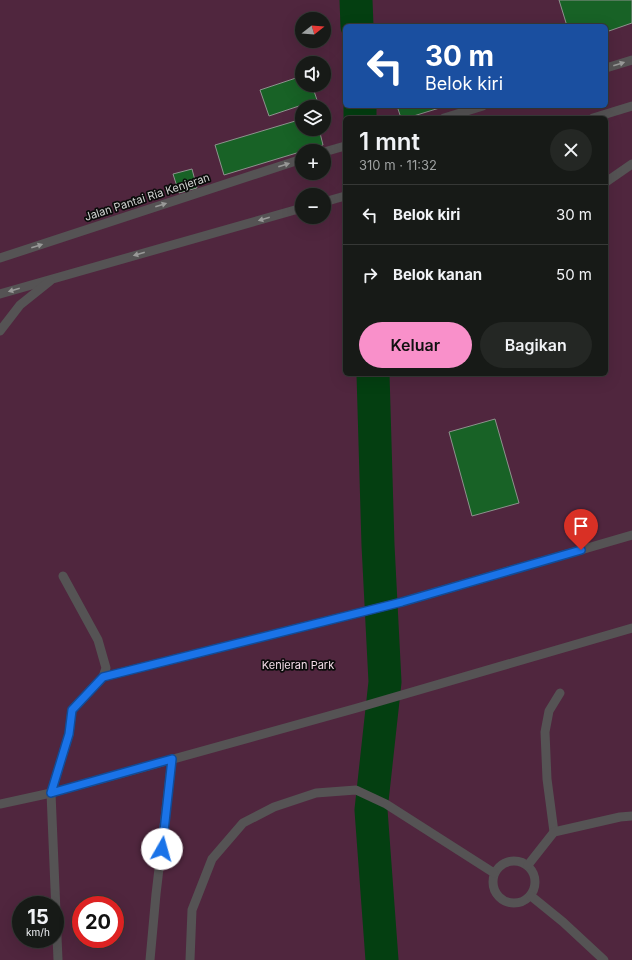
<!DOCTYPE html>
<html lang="id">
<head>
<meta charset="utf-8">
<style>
	body { margin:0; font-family:Inter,sans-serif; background:#242724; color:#f1f3f6; height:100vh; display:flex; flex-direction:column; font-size:15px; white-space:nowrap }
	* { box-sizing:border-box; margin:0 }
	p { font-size:13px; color:#9ea1a1 }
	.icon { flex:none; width:22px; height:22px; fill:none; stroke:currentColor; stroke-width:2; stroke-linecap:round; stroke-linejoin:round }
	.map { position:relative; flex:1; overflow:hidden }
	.drawer { position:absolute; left:343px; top:116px; width:265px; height:260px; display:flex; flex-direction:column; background:#171a17; border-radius:6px; box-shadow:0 4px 16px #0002,0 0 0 1px #363836 }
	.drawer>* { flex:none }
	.guide { position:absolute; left:343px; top:24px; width:265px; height:84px; border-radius:6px; box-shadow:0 4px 16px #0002,0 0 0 1px #363836; background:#1a4fa0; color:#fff; overflow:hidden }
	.needle { width:26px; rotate:73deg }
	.buttons { position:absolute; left:295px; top:12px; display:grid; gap:8px }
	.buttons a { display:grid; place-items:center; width:36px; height:36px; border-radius:50%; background:#171a17; box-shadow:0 4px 16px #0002,0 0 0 1px #363836; font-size:20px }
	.speed { position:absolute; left:12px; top:896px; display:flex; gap:8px; font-size:20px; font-weight:700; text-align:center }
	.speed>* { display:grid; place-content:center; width:52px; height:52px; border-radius:50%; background:#171a17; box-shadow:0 4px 16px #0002,0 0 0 1px #363836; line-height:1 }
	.speed small { font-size:10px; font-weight:400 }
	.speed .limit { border:6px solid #d22; background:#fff; color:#111 }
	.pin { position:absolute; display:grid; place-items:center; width:34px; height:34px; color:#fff; margin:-41px -17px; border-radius:50% 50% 50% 0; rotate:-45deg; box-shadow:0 0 4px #0007 }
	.pin .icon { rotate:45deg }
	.me { position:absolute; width:44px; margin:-22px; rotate:7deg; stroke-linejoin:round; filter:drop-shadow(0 0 3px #0008) }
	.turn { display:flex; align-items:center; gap:14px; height:84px; padding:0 16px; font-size:18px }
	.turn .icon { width:52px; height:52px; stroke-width:2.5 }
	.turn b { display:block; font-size:28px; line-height:34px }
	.round { display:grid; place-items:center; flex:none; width:42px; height:42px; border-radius:21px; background:#242724 }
	.summary { display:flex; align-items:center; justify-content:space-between; height:68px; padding:0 16px }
	h1 { font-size:24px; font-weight:600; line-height:30px }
	.button { display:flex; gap:8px; margin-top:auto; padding:8px 16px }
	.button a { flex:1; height:46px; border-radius:24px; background:#f990ca; color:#111; font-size:16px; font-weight:600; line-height:46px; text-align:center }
	.button a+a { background:#242724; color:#f1f3f6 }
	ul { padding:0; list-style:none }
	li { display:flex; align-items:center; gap:12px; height:60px; padding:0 16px; border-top:1px solid #363836 }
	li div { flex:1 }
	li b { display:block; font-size:15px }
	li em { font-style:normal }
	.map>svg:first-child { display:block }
</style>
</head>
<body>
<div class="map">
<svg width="632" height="960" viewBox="0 0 632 960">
	<rect width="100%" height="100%" fill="#1f221f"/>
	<path fill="#50263e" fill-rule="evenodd" d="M0 0H632V960H0ZM302 19H324V41H302ZM345 26H606V106H345ZM302 63H324V85H302ZM302 107H324V129H302ZM345 118H606V374H345ZM302 151H324V173H302ZM302 195H324V217H302ZM21 905H55V939H21ZM81 905H115V939H81Z"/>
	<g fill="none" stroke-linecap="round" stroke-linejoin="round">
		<g stroke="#043f11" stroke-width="33">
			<path d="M356 0 357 26"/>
			<path d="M360 106V118"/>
			<path d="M373 374 378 545 385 682 371 810 382 960"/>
		</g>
	</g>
	<g fill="#186226" stroke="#8e928e">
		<path d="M559 0H632V23L606 32V26H567Z"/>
		<path d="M302 76V85H312L317 100 269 116 260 90Z"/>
		<path d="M397 106H446L407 118H401Z"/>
		<path d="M302 119V129H319L323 145 224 175 215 145Z"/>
		<path d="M192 169 197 188 179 193 173 174Z"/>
		<path d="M495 419 519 503 472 516 449 432Z"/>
	</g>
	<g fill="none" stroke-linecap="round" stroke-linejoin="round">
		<g stroke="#555354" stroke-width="9">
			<path d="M606 68 632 60"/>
			<path d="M444 118 483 106"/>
			<path d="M593 118 632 106"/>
			<path d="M324 152 345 146"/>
			<path d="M606 182 632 164"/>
			<path d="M324 202 345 196"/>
			<path d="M0 258 302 159"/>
			<path d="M0 294 302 208"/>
			<path d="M0 331 20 305 50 281"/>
			<path d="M103 677 402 602 632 535"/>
			<path d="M0 804 51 793 357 708 632 628"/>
			<path d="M554 832 547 779 545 732 549 711 560 693"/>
			<circle cx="514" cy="882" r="21"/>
			<path d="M528 865 554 832 620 817 632 816"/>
			<path d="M531 896 563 922 604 960"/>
			<path d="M58 960 51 793 69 734 72 710 103 677 106 668 98 640 63 576"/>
			<path d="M150 960 156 894 172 759"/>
			<path d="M190 960 192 910 212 859 243 823 274 807 316 793 356 790 386 804 494 873"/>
		</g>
	</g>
	<defs><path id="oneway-solid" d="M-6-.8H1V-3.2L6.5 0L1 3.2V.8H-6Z"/></defs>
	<g fill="#999998">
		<use href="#oneway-solid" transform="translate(619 64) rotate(-17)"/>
		<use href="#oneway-solid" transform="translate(284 165) rotate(-18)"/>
		<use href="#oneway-solid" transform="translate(161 205) rotate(-18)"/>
		<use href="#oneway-solid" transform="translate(264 219) rotate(164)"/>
		<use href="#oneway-solid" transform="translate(37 246) rotate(-18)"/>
		<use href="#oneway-solid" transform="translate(139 254) rotate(164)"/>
		<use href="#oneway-solid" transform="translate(14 290) rotate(164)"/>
	</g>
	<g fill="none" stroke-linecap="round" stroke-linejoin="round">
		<defs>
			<path id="route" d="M162 849 172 759 51 793 69 734 72 710 103 677 402 602 581 550"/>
		</defs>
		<use href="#route" stroke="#114b97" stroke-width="10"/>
		<use href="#route" stroke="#1a73e8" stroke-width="7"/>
	</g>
	<g text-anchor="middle" stroke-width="3.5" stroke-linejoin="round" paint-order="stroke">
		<g font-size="11" fill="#d0d2d0" stroke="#0a0b0a">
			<text transform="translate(147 197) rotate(-18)" y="4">Jalan Pantai Ria Kenjeran</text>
		</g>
		<g font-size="11" fill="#f2dbe6" stroke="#0a0b0a">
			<text x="298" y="669">Kenjeran Park</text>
		</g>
	</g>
</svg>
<div class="buttons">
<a><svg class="needle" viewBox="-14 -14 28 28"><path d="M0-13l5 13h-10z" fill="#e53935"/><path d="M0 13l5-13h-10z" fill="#9ea1a1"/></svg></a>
<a><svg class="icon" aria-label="sound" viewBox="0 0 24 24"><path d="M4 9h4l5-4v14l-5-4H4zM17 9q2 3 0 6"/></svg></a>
<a><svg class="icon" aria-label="layers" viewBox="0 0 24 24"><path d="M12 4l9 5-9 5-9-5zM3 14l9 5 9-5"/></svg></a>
<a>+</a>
<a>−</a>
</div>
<div class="speed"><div>15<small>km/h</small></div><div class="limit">20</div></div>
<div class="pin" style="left:581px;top:550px;background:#d93025"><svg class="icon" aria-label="arrive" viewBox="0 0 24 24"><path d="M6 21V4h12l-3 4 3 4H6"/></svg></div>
<svg class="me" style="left:162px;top:849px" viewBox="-20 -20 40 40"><circle r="19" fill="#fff"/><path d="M0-13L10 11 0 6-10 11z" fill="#1a73e8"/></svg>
<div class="guide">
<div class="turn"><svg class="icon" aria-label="left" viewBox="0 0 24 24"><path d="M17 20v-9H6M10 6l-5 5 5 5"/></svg><div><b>30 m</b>Belok kiri</div></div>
</div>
<section class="drawer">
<div class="summary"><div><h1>1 mnt</h1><p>310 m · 11:32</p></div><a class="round"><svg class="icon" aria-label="close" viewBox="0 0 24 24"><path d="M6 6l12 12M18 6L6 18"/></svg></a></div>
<ul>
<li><svg class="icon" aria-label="left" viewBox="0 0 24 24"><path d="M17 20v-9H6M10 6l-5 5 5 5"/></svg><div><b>Belok kiri</b></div><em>30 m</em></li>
<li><svg class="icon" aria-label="right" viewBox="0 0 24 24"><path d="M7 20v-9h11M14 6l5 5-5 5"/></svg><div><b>Belok kanan</b></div><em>50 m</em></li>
</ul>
<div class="button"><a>Keluar</a><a>Bagikan</a></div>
</section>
</div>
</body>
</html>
